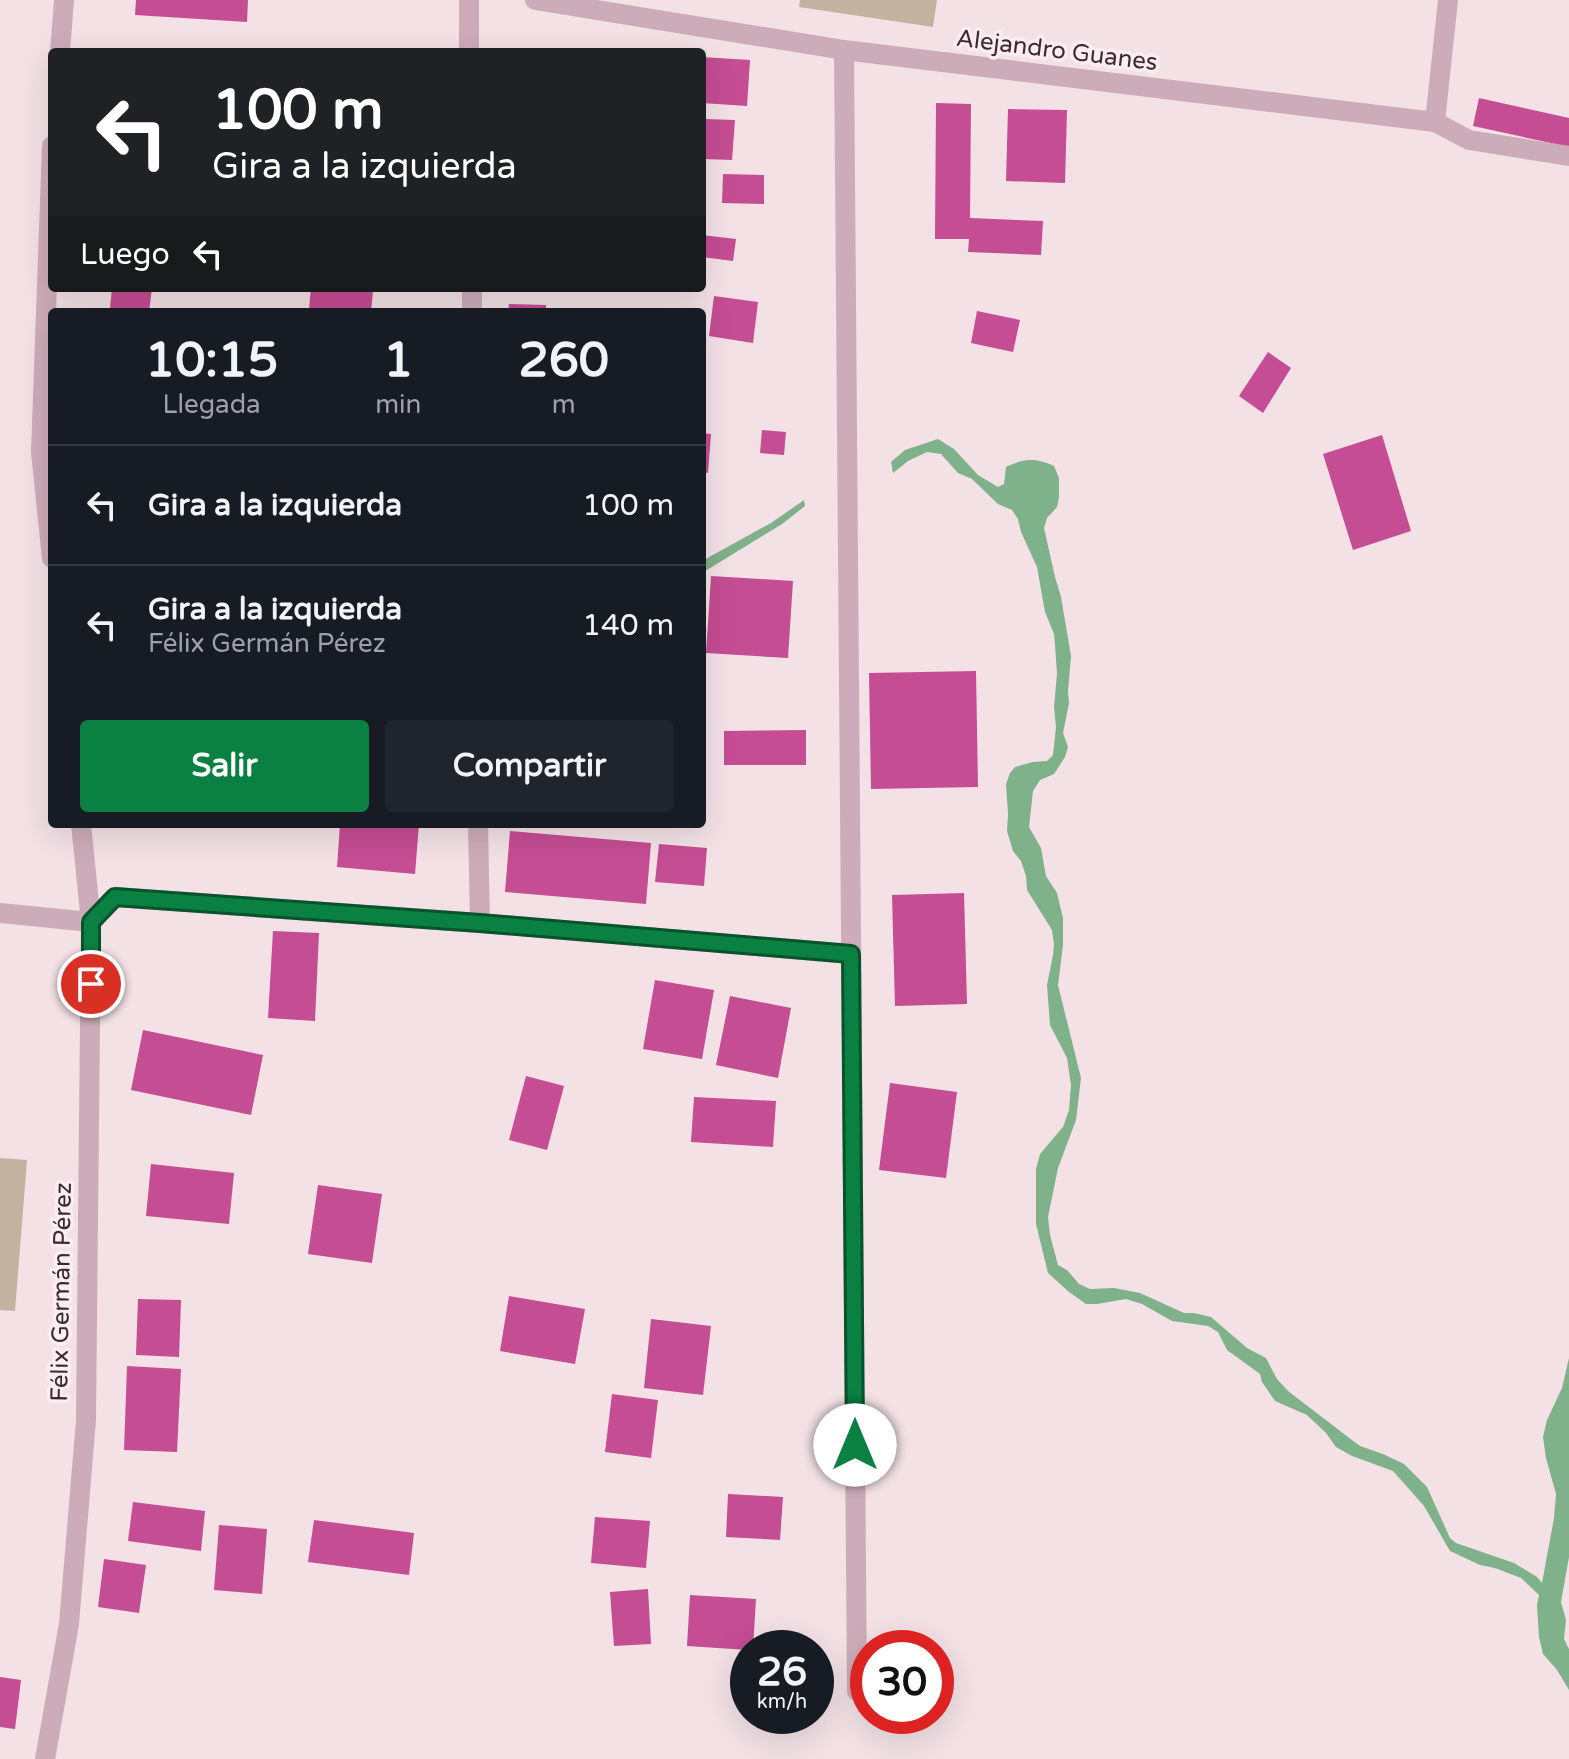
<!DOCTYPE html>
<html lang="es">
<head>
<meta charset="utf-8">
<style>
	body { margin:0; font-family:"Varela Round",sans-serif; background:#20242c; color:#f1f3f6; height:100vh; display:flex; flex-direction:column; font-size:30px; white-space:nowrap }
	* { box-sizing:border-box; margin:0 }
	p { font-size:26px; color:#9ea1a6 }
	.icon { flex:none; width:44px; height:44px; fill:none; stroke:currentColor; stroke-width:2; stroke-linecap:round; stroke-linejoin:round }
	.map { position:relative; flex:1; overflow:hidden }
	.details { position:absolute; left:48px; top:308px; width:658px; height:520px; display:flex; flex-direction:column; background:#171b24; border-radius:8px; box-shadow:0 8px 32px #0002 }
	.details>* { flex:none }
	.top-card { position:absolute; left:48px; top:48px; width:658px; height:244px; border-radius:8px; box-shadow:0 8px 32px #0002; background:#202124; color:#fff; overflow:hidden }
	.speed { position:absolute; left:730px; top:1630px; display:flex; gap:16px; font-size:40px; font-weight:700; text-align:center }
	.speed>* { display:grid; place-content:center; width:104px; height:104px; border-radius:50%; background:#171b24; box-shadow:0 8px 32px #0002; line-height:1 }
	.speed small { font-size:20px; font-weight:400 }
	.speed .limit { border:12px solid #d22; background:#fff; color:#111 }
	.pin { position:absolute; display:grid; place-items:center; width:68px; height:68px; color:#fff; margin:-34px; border:4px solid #fff; border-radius:50%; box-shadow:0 2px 8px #0007 }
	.me { position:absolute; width:88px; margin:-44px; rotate:0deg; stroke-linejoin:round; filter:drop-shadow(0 0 6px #0008) }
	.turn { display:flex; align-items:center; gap:28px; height:168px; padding:0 32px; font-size:36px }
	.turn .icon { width:104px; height:104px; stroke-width:2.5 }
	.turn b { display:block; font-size:56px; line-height:68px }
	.then { display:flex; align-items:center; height:76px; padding:0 32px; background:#0003; gap:16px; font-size:30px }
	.eta { display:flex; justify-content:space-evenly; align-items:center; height:136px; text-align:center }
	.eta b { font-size:48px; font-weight:800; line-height:56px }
	.button { display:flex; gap:16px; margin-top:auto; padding:16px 32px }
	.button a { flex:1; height:92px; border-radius:8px; background:#0b8043; color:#fff; font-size:32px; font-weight:800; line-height:92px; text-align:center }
	.button a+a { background:#20242c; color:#f1f3f6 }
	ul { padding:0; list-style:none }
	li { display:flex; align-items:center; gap:24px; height:120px; padding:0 32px; border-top:2px solid #363941 }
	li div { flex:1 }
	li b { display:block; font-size:30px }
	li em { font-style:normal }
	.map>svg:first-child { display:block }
</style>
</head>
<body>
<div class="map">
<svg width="1569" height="1759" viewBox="0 0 1569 1759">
	<rect width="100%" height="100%" fill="#f3e1e6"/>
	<g fill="#c3b2a0">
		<path d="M800 0H937L933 27 799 7Z"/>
		<path d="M0 1158 27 1160 15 1311 0 1310Z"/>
	</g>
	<g fill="#7fb18a">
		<path d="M938 439 954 449 978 475 998 487 1004 484 1006 467C1025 458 1035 458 1054 466L1059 478V497L1057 507 1047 518 1044 528 1055 577 1061 597 1071 656 1068 691 1069 703 1063 733 1068 747 1065 757 1054 774 1040 780 1033 791 1029 827 1041 848 1046 876 1057 893 1063 918V945L1058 985 1081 1078 1076 1120 1058 1168 1048 1217 1050 1235 1058 1265 1067 1270 1079 1284 1090 1289 1114 1288 1140 1293 1184 1313H1194L1211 1317 1247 1348 1266 1358 1277 1379 1288 1391 1348 1437 1360 1446 1383 1454 1404 1464 1427 1487 1450 1538 1456 1543 1514 1563 1537 1577 1542 1583 1554 1518 1556 1494 1546 1458 1543 1437 1547 1420 1562 1388 1569 1358V1557L1561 1602 1566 1620 1564 1639 1569 1649V1690L1557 1670 1543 1654 1539 1637 1537 1605 1539 1595 1521 1578 1495 1568 1480 1565 1450 1551 1424 1506 1393 1471 1352 1456 1336 1447 1326 1433 1307 1415 1275 1401 1262 1382 1260 1374 1227 1350 1218 1332 1208 1326 1172 1321 1142 1304 1126 1299 1097 1304H1086L1069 1292 1048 1273 1036 1224V1169L1040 1154 1063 1127 1069 1110 1071 1085 1067 1058 1050 1025 1047 985 1053 955 1054 945 1052 930 1027 890 1026 876 1021 861 1013 851 1007 831 1008 814 1006 784 1010 773 1015 767 1033 762 1047 761 1053 755 1056 727 1054 707 1057 674 1055 644 1054 634 1045 612 1037 567 1021 532 1018 519 1012 510 998 504 972 479 958 473 941 454 927 452 908 461 893 473 891 462 905 450Z"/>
		<path d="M804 500 805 506 782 524 702 573V561L771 523Z"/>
	</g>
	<g fill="#c54d93">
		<path d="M136 0H248L247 22 135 15Z"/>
		<path d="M702 57 750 60 747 106 702 103Z"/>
		<path d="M1479 98 1569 118V147L1473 126Z"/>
		<path d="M936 103 971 104 970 218 1043 221 1041 255 968 252 969 239H935Z"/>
		<path d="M1008 109 1067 110 1065 183 1006 181Z"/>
		<path d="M706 119 735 120 732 160 703 159Z"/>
		<path d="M723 174 764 175V204L722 203Z"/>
		<path d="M702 235 736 239 733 261 702 257Z"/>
		<path d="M112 288H152L149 312 110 308Z"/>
		<path d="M311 288 373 291 371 312 309 309Z"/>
		<path d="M714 296 758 302 753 343 709 336Z"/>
		<path d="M509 304 546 305V312H508Z"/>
		<path d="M977 311 1020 320 1013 352 971 343Z"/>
		<path d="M1268 352 1291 368 1263 413 1239 396Z"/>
		<path d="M762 430 786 432 784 455 760 453Z"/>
		<path d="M702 433 711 434 708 473 702 472Z"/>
		<path d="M1382 435 1411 531 1353 550 1323 454Z"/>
		<path d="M711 576 793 581 788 658 706 653Z"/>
		<path d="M976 671 978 787 871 789 869 673Z"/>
		<path d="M806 730V765H724V731Z"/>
		<path d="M340 824H419L415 874 337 867Z"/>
		<path d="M510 831 651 843 646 904 505 892Z"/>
		<path d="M659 844 707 848 704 886 655 882Z"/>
		<path d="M964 893 967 1004 895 1006 892 895Z"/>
		<path d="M273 931 319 933 315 1021 268 1018Z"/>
		<path d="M655 980 714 990 702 1059 643 1049Z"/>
		<path d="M730 996 791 1008 778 1078 716 1065Z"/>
		<path d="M143 1030 263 1055 251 1115 131 1090Z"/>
		<path d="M526 1076 564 1086 547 1150 509 1140Z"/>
		<path d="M890 1083 957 1092 946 1178 879 1170Z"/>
		<path d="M694 1097 776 1101 773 1147 691 1142Z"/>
		<path d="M151 1164 234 1173 229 1224 146 1216Z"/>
		<path d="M318 1185 382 1194 372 1263 308 1254Z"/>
		<path d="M509 1296 585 1309 575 1364 500 1351Z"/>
		<path d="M138 1299 181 1300 179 1357 136 1355Z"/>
		<path d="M651 1319 711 1326 703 1395 644 1388Z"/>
		<path d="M127 1366 181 1369 177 1452 124 1450Z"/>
		<path d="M612 1394 658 1400 651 1458 605 1452Z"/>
		<path d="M728 1494 783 1497 780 1540 726 1537Z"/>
		<path d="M133 1502 205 1511 201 1551 128 1541Z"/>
		<path d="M595 1517 650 1521 646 1568 591 1563Z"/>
		<path d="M314 1520 414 1533 409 1575 308 1562Z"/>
		<path d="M219 1525 267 1529 262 1594 214 1590Z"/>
		<path d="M104 1559 146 1565 139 1613 98 1607Z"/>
		<path d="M648 1589 651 1644 614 1646 610 1592Z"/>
		<path d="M690 1595 756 1599 753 1648H748V1650L687 1646Z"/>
		<path d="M0 1677 21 1680 15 1729 0 1727Z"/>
	</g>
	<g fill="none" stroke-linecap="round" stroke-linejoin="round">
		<g stroke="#ccacb8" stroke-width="20">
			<path d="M469 0V52"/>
			<path d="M535 0 844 50 1435 122 1469 140 1569 156"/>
			<path d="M844 50 857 1691"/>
			<path d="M60 52 64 0"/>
			<path d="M1435 122 1448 0"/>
			<path d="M52 146 41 452 52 558"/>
			<path d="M472 288V312"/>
			<path d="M478 824 480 923"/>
			<path d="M0 913 91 922 115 897 480 923 851 954"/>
			<path d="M45 1759 69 1624 86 1420 91 922 81 824"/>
		</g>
	</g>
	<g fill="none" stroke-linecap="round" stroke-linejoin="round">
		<defs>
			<path id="route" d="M91 984V922L115 897 480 923 851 954 855 1445"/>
		</defs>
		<use href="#route" stroke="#07532c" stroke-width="20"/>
		<use href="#route" stroke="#0b8043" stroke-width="14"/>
	</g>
	<g text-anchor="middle" stroke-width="7" stroke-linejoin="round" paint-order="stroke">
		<g font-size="24" fill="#3a2b33" stroke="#fbedf1">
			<text transform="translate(1057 50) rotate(7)" y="8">Alejandro Guanes</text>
			<text transform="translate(61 1292) rotate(-89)" y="8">Félix Germán Pérez</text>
		</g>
	</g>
</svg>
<div class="speed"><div>26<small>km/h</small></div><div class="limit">30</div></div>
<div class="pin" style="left:91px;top:984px;background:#d93025"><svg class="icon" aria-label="arrive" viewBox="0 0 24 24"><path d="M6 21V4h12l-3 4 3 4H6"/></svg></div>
<svg class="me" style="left:855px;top:1445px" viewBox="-20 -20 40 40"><circle r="19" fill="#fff"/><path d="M0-13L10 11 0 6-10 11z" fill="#0b8043"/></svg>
<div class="top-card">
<div class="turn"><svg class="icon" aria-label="left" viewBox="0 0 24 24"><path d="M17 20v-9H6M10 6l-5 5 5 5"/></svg><div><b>100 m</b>Gira a la izquierda</div></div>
<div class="then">Luego<svg class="icon" aria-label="left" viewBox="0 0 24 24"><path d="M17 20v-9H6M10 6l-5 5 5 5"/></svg></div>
</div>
<section class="details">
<div class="eta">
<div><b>10:15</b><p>Llegada</p></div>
<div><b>1</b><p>min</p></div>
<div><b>260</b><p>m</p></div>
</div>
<ul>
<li><svg class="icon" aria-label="left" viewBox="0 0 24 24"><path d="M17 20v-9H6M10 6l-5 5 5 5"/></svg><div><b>Gira a la izquierda</b></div><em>100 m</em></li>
<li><svg class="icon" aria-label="left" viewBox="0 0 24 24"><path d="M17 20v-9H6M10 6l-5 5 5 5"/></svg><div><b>Gira a la izquierda</b><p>Félix Germán Pérez</p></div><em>140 m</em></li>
</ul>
<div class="button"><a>Salir</a><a>Compartir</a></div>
</section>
</div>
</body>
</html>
